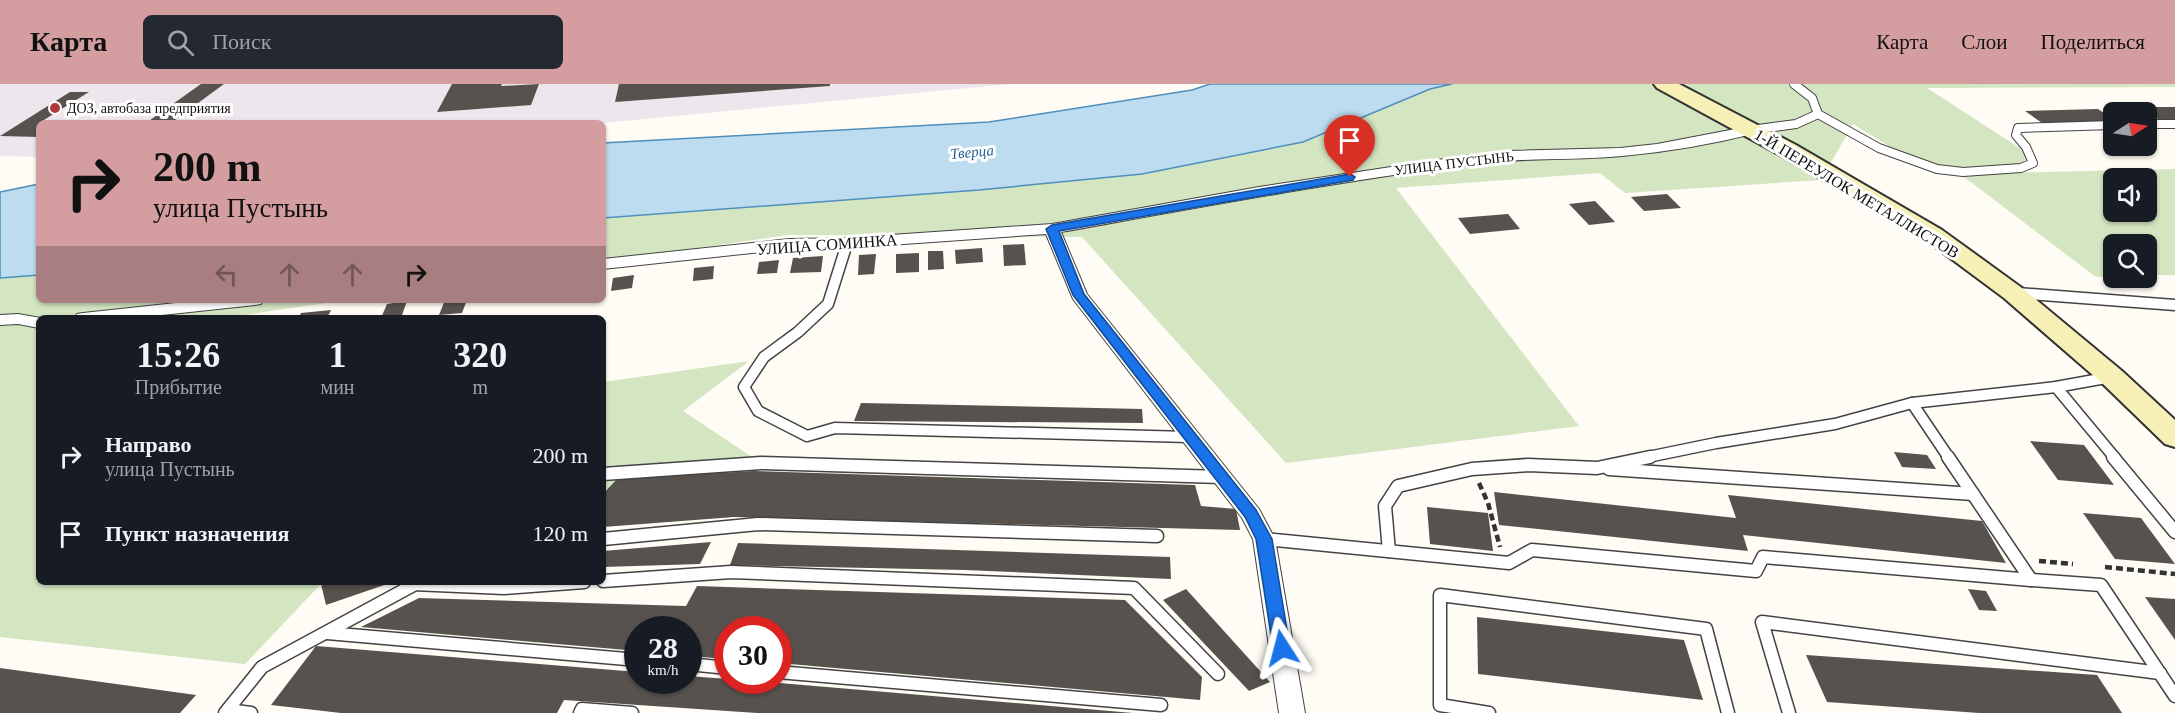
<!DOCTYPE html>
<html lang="ru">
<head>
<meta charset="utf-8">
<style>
	body { margin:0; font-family:"Times New Roman",serif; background:#242831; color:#f1f3f6; height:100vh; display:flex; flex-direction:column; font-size:22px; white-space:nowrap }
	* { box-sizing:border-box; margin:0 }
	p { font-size:20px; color:#9ea1a6 }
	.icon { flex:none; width:33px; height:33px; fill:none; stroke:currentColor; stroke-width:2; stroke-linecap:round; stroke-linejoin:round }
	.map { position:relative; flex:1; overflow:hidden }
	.side { position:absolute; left:36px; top:231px; width:570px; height:270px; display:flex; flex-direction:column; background:#171b24; border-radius:9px; box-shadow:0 2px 4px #0004 }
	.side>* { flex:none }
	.banner { position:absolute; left:36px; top:36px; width:570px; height:183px; border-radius:9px; box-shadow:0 2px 4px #0004; background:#d49ea1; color:#111; overflow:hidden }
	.needle { width:39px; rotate:78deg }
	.buttons { position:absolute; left:2103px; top:18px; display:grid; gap:12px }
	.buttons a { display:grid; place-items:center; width:54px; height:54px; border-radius:9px; background:#171b24; box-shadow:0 2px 4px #0004; font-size:30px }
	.speed { position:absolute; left:624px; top:532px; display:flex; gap:12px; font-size:30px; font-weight:700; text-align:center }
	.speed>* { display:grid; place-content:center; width:78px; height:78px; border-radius:50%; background:#171b24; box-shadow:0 2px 4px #0004; line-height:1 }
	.speed small { font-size:15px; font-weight:400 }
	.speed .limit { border:9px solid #d22; background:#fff; color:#111 }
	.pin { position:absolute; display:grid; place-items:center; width:51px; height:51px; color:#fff; margin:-62px -26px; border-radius:50% 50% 50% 0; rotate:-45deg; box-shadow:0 0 6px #0007 }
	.pin .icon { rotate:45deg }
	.me { position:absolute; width:66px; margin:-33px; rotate:351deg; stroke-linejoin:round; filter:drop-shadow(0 0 4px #0008) }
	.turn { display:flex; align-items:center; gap:21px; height:126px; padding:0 18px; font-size:27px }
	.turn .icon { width:78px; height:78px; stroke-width:2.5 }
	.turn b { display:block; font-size:42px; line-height:51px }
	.lanes { display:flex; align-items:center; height:57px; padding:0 18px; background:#0003; justify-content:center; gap:30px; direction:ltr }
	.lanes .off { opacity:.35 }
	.eta { display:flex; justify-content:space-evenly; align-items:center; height:102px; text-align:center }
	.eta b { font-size:36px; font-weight:800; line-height:42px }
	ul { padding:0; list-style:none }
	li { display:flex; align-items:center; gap:18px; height:78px; padding:0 18px }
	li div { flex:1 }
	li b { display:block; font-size:22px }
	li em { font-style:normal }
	header { display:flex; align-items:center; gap:36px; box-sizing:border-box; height:84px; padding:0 30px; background:#d49ea1; color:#111 }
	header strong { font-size:28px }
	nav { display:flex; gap:33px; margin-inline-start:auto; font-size:21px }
	.search { width:420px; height:54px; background:#242831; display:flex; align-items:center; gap:15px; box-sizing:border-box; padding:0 21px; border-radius:9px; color:#9ea1a6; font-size:22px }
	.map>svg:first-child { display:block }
</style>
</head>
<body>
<header>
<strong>Карта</strong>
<div class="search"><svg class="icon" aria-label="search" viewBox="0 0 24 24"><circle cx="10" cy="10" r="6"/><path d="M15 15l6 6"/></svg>Поиск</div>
<nav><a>Карта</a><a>Слои</a><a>Поделиться</a></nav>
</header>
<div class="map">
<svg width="2175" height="629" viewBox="0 0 2175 629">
	<rect width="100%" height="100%" fill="#fefcf4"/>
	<path fill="#ede6ed" d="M0 0H1010L603 39H39V73L0 72Z"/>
	<g fill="#d3e5c1" fill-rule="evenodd">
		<path d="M1452 0H2175V3L1927 4 2029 70 2022 81 1951 85 1905 72 1853 40 1821 96 1625 109 1600 89 1396 104 1579 342 1286 379 1082 153 788 151 603 178V134L979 106 1142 90 1303 58 1430 5Z"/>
		<path d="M2175 85V191H2147L2146 160H2114L2113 192 2096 193 1960 90ZM2114 94H2146V128H2114Z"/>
		<path d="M39 191V216H346L223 234H39V498H327L321 500 245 580 0 553V194Z"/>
		<path d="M749 277 683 327 761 379 623 389 603 410V298Z"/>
	</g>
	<g fill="#bedcf0" stroke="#4e8fbe" stroke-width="1.5">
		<path d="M1210 0H1452L1430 5 1303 58 1142 90 979 106 603 134V59L989 38 1192 6Z"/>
		<path d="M39 100V191L0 194V108Z"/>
	</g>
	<g fill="#57524e">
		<path d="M201 0H224L171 39H146Z"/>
		<path d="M452 0H502L501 2 539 0 531 21 437 28Z"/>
		<path d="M619 0H830V2L615 18Z"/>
		<path d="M70 8H89L39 39V53L0 52Z"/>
		<path d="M2141 23H2175V37H2161Z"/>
		<path d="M2098 25 2114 36V40L2045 41 2025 27Z"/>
		<path d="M1667 110 1681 124 1644 127 1631 113Z"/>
		<path d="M1595 117 1615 138 1589 141 1569 120Z"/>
		<path d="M1508 130 1520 145 1470 150 1458 134Z"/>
		<path d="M1024 160 1026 181 1004 182 1003 161Z"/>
		<path d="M982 164 983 178 956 180 955 166Z"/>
		<path d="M928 167H943L944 185 928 186Z"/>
		<path d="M919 169V188L896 189V170Z"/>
		<path d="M876 170 874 190 858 191 859 171Z"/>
		<path d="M823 172 821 188 790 189 793 174Z"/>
		<path d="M779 176 777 189 757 190 759 178Z"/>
		<path d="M714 182 713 195 693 197 694 184Z"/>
		<path d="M634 191 632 204 611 207 613 194Z"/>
		<path d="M445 216H467L462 229 439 231Z"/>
		<path d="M407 217 401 234H381L387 220Z"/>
		<path d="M331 226 327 234H299L301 229Z"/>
		<path d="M861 319 1142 325 1143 339 854 337Z"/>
		<path d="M2030 357 2084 361 2114 401 2058 396Z"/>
		<path d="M1894 368 1927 371 1936 385 1902 383Z"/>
		<path d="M754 387 1195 401 1201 422 1236 425 1240 446 734 433 603 443V410L617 395Z"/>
		<path d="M1494 408 1736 434 1728 411 1982 437 2006 479 1743 451 1748 467 1499 441Z"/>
		<path d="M1427 423 1488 429 1493 467 1430 460Z"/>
		<path d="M2083 429 2141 434 2175 480 2115 475Z"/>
		<path d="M711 458 700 480 603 483V467Z"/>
		<path d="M738 459 1170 473 1171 495 965 486 730 481Z"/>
		<path d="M327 498H393L326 521 321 500Z"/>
		<path d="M697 502 1125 516 1202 593 1200 616 778 579V546H728V575L688 572V546H638V567L361 543 419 514 686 522Z"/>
		<path d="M1186 505 1270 598 1249 607 1163 516Z"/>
		<path d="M1968 505 1986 507 1997 527 1979 526Z"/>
		<path d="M2145 513 2175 515V556Z"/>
		<path d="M1477 533 1684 556 1703 616 1478 590Z"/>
		<path d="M316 562 638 588V597H688V592L728 595V597H755L1133 629H757L564 616 557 629H341L271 621Z"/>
		<path d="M1806 571 2097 591 2122 629H1979L1827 618Z"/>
		<path d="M0 584 196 611 180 629H0Z"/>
	</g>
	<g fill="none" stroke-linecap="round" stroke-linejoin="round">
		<defs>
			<g id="lane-far2">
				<path d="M1818 30 1879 64 1937 85 1963 88 2021 84 2033 79 2026 63 2016 51 2018 44 2114 41"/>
				<path d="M2146 40H2175"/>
				<path d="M1751 46 1796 40 1818 30 1812 14 1794 0"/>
				<path d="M844 168 847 159"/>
			</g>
			<g id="lane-far1">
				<path d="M845 166 828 220 798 248 764 273 744 303 758 327 807 352 835 344 1189 353"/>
				<path d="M2017 209 2175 221"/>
				<path d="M2056 303 2115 374"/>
				<path d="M1912 319 1949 374"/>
				<path d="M1643 374 1716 359 1835 340 1912 319 2056 303 2111 293"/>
			</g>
			<g id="lane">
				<path d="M2113 373 2175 448"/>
				<path d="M1609 385 1973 410"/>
				<path d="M603 390 761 379 1221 393"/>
				<path d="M603 455 758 440 1157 452"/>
				<path d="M1264 455 1509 479 1532 466 1756 487 1763 473 2031 496 1948 373"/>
				<path d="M1389 467 1385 422 1398 402 1472 385 1528 381 1597 384 1650 373"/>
				<path d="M2031 496 2101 501 2175 612"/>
				<path d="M603 497 731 488 1134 504 1218 590"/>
				<path d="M413 500 504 504 584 498"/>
				<path d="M327 549 638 576"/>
				<path d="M688 580 728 584"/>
				<path d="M778 588 1161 621"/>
				<path d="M228 626 251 629"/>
				<path d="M225 629 262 583 419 498"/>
				<path d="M580 629 582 625 632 629"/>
				<path d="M1489 629 1440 621V511L1706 545 1728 629"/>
				<path d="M1789 629 1762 538 2160 589"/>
			</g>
			<g id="street">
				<path d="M1751 42 1758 46 1756 49C1713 60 1667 68 1622 72 1569 77 1517 73 1464 81 1329 99 1195 124 1061 148L1087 210 1259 425 1275 455 1305 629H1279L1253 455 1242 434 1073 215 1046 150 847 164 789 165 603 185V175L789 155 847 154 1052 140 1259 103 1464 72 1509 67 1620 64 1657 60Z"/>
				<path d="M204 216H264L261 220 255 221 134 234H74L77 230 83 229Z"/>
				<path d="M18 230 41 234 39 244 18 240 0 241V231Z"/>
			</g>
			<path id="secondary" d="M1654 0H1679L1796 61 1942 146 2022 204 2122 287 2175 336V363L2165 360 2102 299 2004 214 1926 156 1780 71 1657 4Z"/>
		</defs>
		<use href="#lane-far2" stroke="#434343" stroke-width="10"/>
		<use href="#lane-far1" stroke="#434343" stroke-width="13"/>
		<use href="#lane" stroke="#434343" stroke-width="15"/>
		<use href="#street" stroke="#434343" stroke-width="2"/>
		<use href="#secondary" stroke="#323232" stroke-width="4"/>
		<g stroke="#323232" stroke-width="4.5" stroke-dasharray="7 4" stroke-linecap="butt">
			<path d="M1479 399 1488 419 1500 463"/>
			<path d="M2039 477 2073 480"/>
			<path d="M2105 483 2175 490"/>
		</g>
		<use href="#lane-far2" stroke="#fff" stroke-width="8"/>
		<use href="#lane-far1" stroke="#fff" stroke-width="10"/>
		<use href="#lane" stroke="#fff" stroke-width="12"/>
		<use href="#street" fill="#fff" fill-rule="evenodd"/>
		<use href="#secondary" fill="#f6f0b7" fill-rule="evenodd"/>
	</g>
	<path fill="#1a73e8" stroke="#114b97" stroke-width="1.5" d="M1350 90 1355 93 1353 96 1059 147 1084 210 1256 426 1272 455 1290 564 1288 569 1282 571 1276 569 1273 564 1256 455 1245 433 1073 211 1046 145 1052 141Z"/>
	<circle fill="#b1373a" stroke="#fff" stroke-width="2" cx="55" cy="24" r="6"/>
	<g text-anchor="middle" stroke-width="6" stroke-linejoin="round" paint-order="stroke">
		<g font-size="14" fill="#101010" stroke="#fff" text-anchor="start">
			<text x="67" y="29">ДОЗ, автобаза предприятия</text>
		</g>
		<g font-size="14" fill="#101010" stroke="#fff">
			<text transform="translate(1454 79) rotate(-7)" y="5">УЛИЦА ПУСТЫНЬ</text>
		</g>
		<g font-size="15" font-style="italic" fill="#266295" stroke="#fff">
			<text transform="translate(972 68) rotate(-5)" y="5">Тверца</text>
		</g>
		<g font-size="16" fill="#101010" stroke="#fff">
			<text transform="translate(1857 109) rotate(31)" y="6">1-Й ПЕРЕУЛОК МЕТАЛЛИСТОВ</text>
			<text transform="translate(827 160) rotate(-4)" y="6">УЛИЦА СОМИНКА</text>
		</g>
	</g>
</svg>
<div class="buttons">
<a><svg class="needle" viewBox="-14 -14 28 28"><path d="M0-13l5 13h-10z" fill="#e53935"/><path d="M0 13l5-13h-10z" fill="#9ea1a6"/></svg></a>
<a><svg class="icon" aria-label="sound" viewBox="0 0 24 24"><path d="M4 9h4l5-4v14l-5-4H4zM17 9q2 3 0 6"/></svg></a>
<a><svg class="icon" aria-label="search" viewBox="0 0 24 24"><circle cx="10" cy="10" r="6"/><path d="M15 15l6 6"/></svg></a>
</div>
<div class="speed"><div>28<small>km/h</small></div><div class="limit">30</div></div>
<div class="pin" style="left:1350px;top:93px;background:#d93025"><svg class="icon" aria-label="arrive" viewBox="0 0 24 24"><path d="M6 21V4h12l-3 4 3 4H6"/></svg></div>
<svg class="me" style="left:1282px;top:564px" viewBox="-20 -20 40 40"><path d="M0-17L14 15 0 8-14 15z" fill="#1a73e8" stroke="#fff" stroke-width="4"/></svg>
<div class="banner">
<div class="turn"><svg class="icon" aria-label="right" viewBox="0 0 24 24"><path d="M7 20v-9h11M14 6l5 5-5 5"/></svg><div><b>200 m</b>улица Пустынь</div></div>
<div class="lanes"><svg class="icon off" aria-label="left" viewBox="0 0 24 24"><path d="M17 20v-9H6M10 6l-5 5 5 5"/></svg><svg class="icon off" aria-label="ahead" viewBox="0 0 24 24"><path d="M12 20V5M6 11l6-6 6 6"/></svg><svg class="icon off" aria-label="ahead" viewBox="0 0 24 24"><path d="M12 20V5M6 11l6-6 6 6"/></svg><svg class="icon" aria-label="right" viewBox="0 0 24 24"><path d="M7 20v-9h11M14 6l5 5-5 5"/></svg></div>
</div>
<section class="side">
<div class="eta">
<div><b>15:26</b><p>Прибытие</p></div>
<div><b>1</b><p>мин</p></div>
<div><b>320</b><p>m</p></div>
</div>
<ul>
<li><svg class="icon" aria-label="right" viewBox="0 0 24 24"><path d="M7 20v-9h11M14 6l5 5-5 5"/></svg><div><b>Направо</b><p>улица Пустынь</p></div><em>200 m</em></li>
<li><svg class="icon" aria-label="arrive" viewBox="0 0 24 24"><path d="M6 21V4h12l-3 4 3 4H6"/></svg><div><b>Пункт назначения</b></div><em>120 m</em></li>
</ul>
</section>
</div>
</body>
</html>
